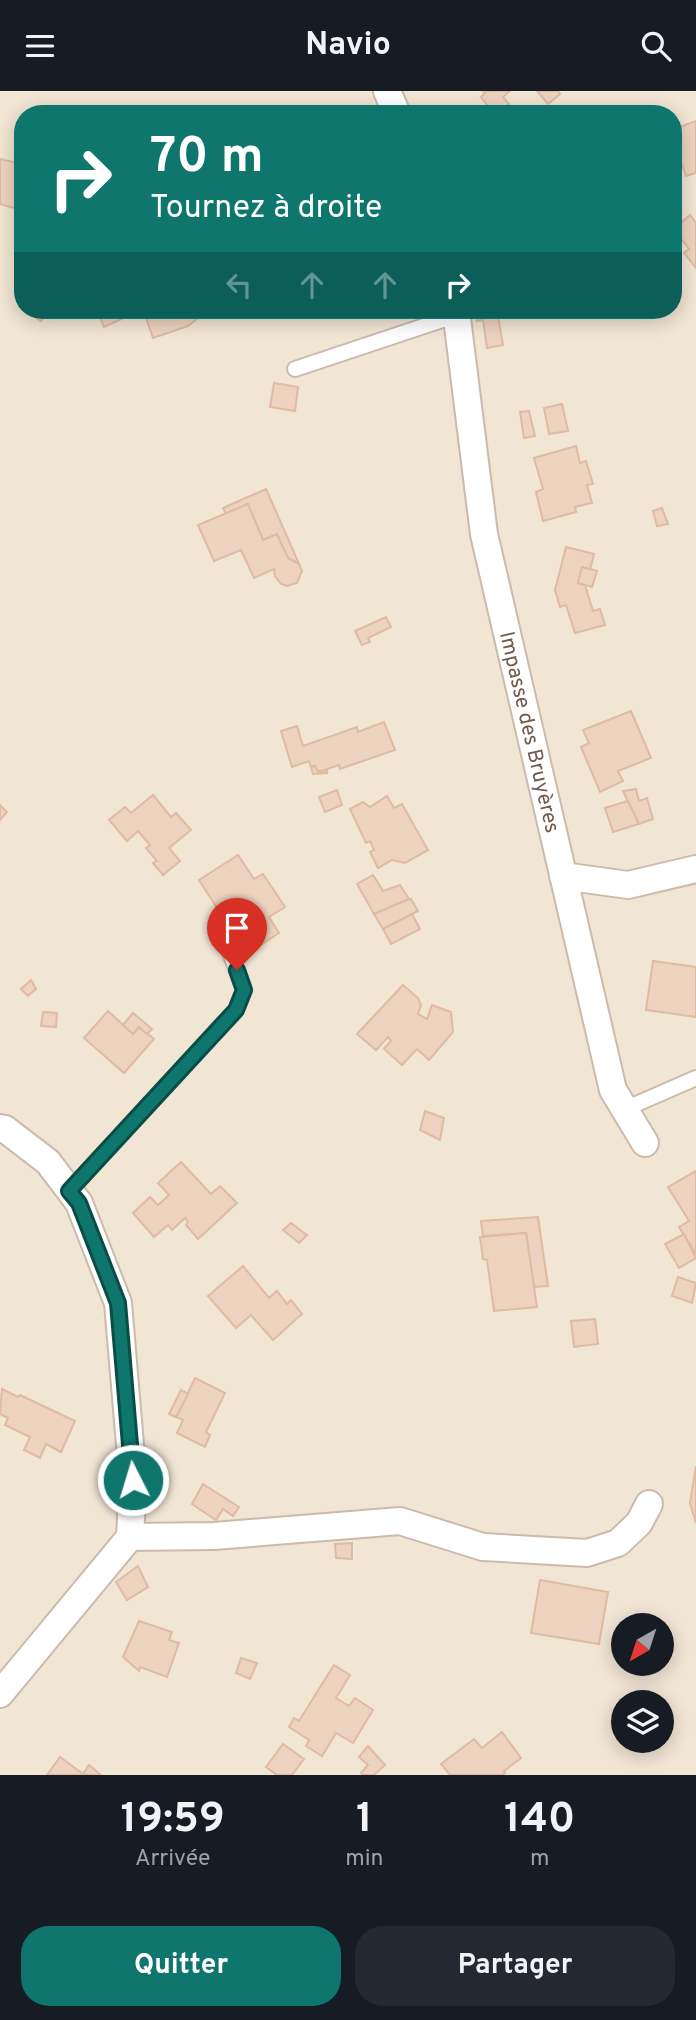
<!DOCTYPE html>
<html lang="fr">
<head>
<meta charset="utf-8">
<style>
	body { margin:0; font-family:Overpass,sans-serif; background:#242831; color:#f1f3f6; height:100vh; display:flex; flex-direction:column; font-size:26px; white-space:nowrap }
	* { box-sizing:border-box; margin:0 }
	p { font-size:23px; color:#9ea1a6 }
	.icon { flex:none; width:38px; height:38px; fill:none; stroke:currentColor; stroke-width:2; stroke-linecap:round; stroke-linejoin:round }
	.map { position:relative; height:1684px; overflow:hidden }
	.panel { display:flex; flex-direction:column; background:#171b24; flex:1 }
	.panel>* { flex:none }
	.guide { position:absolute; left:14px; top:14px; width:668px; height:214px; border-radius:28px; box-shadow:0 4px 18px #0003; background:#0f766e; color:#fff; overflow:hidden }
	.needle { width:46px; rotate:219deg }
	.controls { position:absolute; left:611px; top:1522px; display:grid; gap:14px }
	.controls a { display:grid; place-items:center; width:63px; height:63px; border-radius:50%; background:#171b24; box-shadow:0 4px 18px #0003; font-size:35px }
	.pin { position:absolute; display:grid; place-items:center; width:60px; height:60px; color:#fff; margin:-72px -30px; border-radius:50% 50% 50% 0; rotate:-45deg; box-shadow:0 0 7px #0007 }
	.pin .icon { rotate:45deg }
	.me { position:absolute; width:77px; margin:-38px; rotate:355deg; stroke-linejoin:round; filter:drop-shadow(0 0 5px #0008) }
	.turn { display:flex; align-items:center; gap:24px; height:147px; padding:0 21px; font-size:32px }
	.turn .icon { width:91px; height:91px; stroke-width:2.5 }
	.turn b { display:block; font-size:49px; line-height:60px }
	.lanes { display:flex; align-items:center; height:66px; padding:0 21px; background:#0003; justify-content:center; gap:35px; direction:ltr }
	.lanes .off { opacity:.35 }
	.eta { display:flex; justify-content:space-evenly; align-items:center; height:119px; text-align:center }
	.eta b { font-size:42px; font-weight:700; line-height:49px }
	.button { display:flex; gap:14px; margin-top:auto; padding:14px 21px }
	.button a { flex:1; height:80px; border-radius:28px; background:#0f766e; color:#fff; font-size:28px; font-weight:700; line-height:80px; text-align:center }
	.button a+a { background:#242831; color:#f1f3f6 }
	header { display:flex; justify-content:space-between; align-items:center; height:91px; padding:0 21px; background:#171b24; font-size:32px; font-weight:700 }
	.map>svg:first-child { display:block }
</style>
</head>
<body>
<header><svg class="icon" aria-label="menu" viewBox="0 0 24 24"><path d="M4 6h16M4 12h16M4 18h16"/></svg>Navio<svg class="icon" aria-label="search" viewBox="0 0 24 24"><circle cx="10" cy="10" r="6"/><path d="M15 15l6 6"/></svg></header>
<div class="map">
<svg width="696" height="1684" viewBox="0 0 696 1684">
	<rect width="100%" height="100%" fill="#faf3e5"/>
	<path fill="#f1e5d4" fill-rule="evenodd" d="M0 0H696V1684H0ZM23 23H674V219H23ZM623 1535H662V1573H623ZM623 1612H662V1650H623Z"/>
	<g fill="#edd3bf" stroke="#debba1" stroke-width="2">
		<path d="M483 0H510L503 6 509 13 494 23 481 6 485 2Z"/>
		<path d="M537 0H558L560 3 548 13Z"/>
		<path d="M696 30V82L686 85 674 50V38Z"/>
		<path d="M0 68 23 73V144H17L18 118 0 113Z"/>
		<path d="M690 124 696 132V177L684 162 689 158 674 138Z"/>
		<path d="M25 219H48L41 230Z"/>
		<path d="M97 219H139V220L104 236Z"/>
		<path d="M149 219H208L188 235 153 247 144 221Z"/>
		<path d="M475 219H497L503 254 487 257 483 229 477 230Z"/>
		<path d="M274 292 298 296 295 320 270 316Z"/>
		<path d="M562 313 568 340 549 343 544 317Z"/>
		<path d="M529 320 535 345 524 347 520 321Z"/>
		<path d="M576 355 580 372 586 370 593 393 587 394 592 412 575 416 576 421 543 430 536 401 543 398 534 367Z"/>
		<path d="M266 398 293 459 299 473 288 467 277 443 263 449 248 413 226 423 223 417Z"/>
		<path d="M248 413 263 449 277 443 288 467 299 473 302 480 297 492 287 495 281 493 275 485 274 478 254 487 241 459 214 470 198 434Z"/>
		<path d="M662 417 668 433 657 435 653 420Z"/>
		<path d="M566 456 594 463 590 479 582 476 578 492 585 494 593 520 600 518 605 534 575 542 566 514 560 516 555 499Z"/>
		<path d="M582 476 597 480 592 496 578 492Z"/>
		<path d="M386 526 391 536 368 547 370 551 362 554 355 540Z"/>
		<path d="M631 620 651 667 618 680 623 690 600 701 581 656 589 652 583 639Z"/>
		<path d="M384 631 395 659 340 678 339 674 318 681 315 675 311 676 309 670 292 676 281 640 297 635 303 655 357 636 358 641Z"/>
		<path d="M315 675 318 681 327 679V682L313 683 311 676Z"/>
		<path d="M636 698 639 710 647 707 653 728 639 733 623 700Z"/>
		<path d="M337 699 342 714 325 721 319 706Z"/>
		<path d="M153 704 171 726 176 722 191 739 169 757 180 770 163 784 153 772 157 770 146 757 150 754 138 740 127 750 109 729 125 716 131 722Z"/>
		<path d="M387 705 394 717 402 713 428 759 405 772 392 769 378 777 370 761 374 759 370 750 366 752 350 718 363 711 370 716Z"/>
		<path d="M628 710 639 733 613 741 605 717Z"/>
		<path d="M0 714 7 721 0 729Z"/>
		<path d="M238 764 254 788 263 783 285 816 269 826 279 842 250 861 231 831 255 817 251 811 224 828 199 789Z"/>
		<path d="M373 784 383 800 400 794 409 808 374 823 357 793Z"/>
		<path d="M409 808H411L418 820 383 838 374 823Z"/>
		<path d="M412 823 420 838 391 853 383 838Z"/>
		<path d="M653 870 696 876V926L646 919Z"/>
		<path d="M31 889 36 898 28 905 21 898Z"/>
		<path d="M403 894 418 907 421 914 418 923 427 928 432 914 451 921 453 941 429 969 417 958 402 974 384 958 391 950 388 946 376 959 357 943Z"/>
		<path d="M108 920 133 943 139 936 154 948 124 982 84 947Z"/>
		<path d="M43 921 57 922 56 936 41 935Z"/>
		<path d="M133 922 152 938 147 943 139 936 133 943 123 934Z"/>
		<path d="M425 1020 444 1027 440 1049 420 1039Z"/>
		<path d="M181 1071 211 1103 220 1095 237 1112 198 1148 186 1134 188 1131 185 1127 172 1139 168 1134 154 1146 133 1122 150 1106 158 1114 169 1104 158 1092Z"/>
		<path d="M696 1080V1163L679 1136 689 1130 668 1096Z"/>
		<path d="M538 1126 548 1195 534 1196 526 1142 483 1145 481 1130Z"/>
		<path d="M291 1132 307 1144 299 1152 283 1139Z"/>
		<path d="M526 1142 537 1216 494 1220 487 1169 483 1168 480 1146Z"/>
		<path d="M684 1143 696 1167 679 1177 665 1153Z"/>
		<path d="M243 1175 269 1207 277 1200 287 1213 291 1209 302 1223 273 1249 251 1224 236 1237 208 1205Z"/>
		<path d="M678 1186 696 1192 692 1212 672 1205Z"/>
		<path d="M595 1228 598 1253 574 1256 571 1230Z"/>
		<path d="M195 1287 225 1302 206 1341 210 1344 205 1356 177 1342 183 1329 176 1326Z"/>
		<path d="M2 1298 18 1306 20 1304 75 1330 61 1361 46 1353 40 1367 24 1359 30 1346 5 1334 8 1327 0 1323Z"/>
		<path d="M181 1299 188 1303 176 1326 169 1323Z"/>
		<path d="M696 1375V1432L690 1412Z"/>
		<path d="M203 1393 239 1416 233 1425 223 1418 216 1429 192 1413Z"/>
		<path d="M352 1452V1468L336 1467 335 1453Z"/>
		<path d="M138 1475 148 1496 127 1509 116 1491Z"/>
		<path d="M540 1489 608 1501 599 1553 531 1542Z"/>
		<path d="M139 1530 172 1541 169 1549 179 1552 167 1586 140 1576 139 1580 123 1566Z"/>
		<path d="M241 1567 257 1572 250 1588 236 1582Z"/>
		<path d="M334 1574 350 1584 336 1607 349 1615 355 1607 373 1619 353 1652 336 1642 322 1665 306 1655 309 1649 289 1636 294 1627 299 1630Z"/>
		<path d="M502 1641 521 1667 504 1680 505 1682 501 1684H450L441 1673 474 1648 482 1657Z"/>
		<path d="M283 1653 304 1668 292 1684H277L266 1676Z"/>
		<path d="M368 1655 385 1674 374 1684H363L361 1682 368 1674 359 1666Z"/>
		<path d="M60 1666 83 1683 89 1674 101 1684H47Z"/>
	</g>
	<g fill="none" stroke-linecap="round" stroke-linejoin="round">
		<defs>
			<g id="lane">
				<path d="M295 278 457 224"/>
				<path d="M625 1018 696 987"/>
				<path d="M69 1100 236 919 244 899 229 859"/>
			</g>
			<g id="street">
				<path d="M387 0 397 23"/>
				<path id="s1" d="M456 219 484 443 613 999 645 1052"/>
				<path d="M563 785 628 794 696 778"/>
				<path d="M0 1037 5 1038 48 1071 79 1112 118 1212 133 1389 130 1446"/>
				<path d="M0 1603 130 1446 214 1445 400 1430 483 1456 587 1462 618 1452 639 1432 649 1413"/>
			</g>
		</defs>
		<use href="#lane" stroke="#cabbac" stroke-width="18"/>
		<use href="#street" stroke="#cabbac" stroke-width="30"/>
		<use href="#lane" stroke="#fff" stroke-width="14"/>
		<use href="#street" stroke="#fff" stroke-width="26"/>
	</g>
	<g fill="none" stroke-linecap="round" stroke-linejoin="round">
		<defs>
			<path id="route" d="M133 1389 118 1212 79 1112 69 1100 236 919 244 899 237 879"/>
		</defs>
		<use href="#route" stroke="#0a4d48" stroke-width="18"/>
		<use href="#route" stroke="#0f766e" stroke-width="12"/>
	</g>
	<g text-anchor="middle" stroke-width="5" stroke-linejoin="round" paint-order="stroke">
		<g font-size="21" fill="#705b4d" stroke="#fdf7eb">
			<text dy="7" stroke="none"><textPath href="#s1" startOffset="429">Impasse des Bruyères</textPath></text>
		</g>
	</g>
</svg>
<div class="controls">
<a><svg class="needle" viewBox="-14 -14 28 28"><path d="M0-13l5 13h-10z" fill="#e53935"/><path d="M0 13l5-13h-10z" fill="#9ea1a6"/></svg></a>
<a><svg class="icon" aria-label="layers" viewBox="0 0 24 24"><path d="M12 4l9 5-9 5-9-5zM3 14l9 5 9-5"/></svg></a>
</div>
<div class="pin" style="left:237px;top:879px;background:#d93025"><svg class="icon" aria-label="arrive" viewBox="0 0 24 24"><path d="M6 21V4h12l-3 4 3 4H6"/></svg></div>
<svg class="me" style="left:133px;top:1389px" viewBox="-20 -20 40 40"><circle r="17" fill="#0f766e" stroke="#fff" stroke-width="3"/><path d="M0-11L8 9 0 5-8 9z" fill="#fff"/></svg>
<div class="guide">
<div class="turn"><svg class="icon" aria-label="right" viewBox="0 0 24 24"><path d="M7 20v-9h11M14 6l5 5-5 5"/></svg><div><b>70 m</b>Tournez à droite</div></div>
<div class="lanes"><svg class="icon off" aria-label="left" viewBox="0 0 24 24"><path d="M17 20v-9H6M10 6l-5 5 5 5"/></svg><svg class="icon off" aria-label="ahead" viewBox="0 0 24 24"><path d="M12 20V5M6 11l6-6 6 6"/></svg><svg class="icon off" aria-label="ahead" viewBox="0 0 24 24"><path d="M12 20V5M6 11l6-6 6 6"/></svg><svg class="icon" aria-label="right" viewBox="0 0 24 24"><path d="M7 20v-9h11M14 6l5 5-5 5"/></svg></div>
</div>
</div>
<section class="panel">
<div class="eta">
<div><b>19:59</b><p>Arrivée</p></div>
<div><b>1</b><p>min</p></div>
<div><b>140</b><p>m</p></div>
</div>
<div class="button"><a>Quitter</a><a>Partager</a></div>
</section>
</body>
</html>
